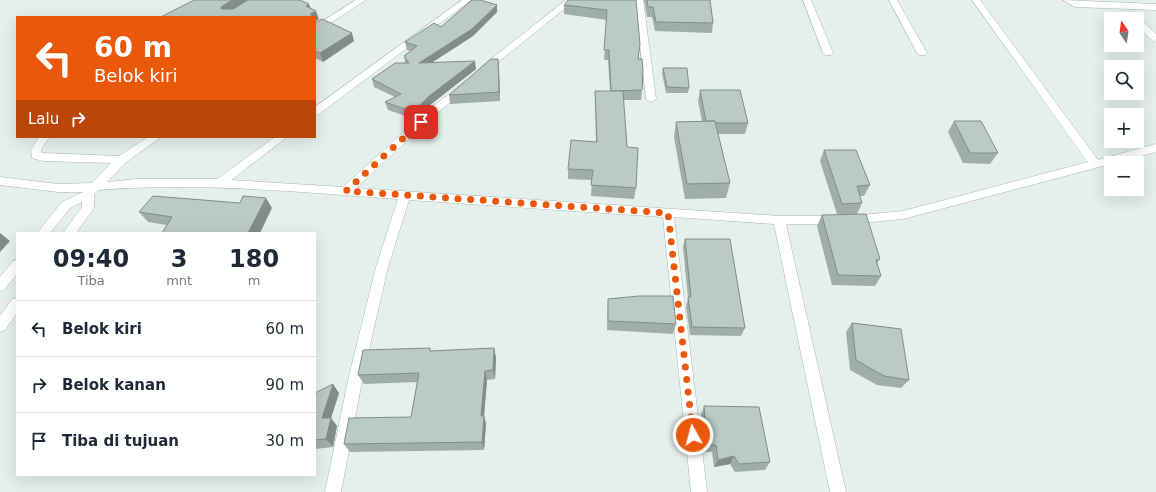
<!DOCTYPE html>
<html lang="id">
<head>
<meta charset="utf-8">
<style>
	body { margin:0; font-family:"DejaVu Sans",sans-serif; background:#f6f6f7; color:#1f2937; height:100vh; display:flex; flex-direction:column; font-size:15px; white-space:nowrap }
	* { box-sizing:border-box; margin:0 }
	p { font-size:13px; color:#747a83 }
	.icon { flex:none; width:22px; height:22px; fill:none; stroke:currentColor; stroke-width:2; stroke-linecap:round; stroke-linejoin:round }
	.map { position:relative; flex:1; overflow:hidden }
	.details { position:absolute; left:16px; top:232px; width:300px; height:244px; display:flex; flex-direction:column; background:#fff; border-radius:0px; box-shadow:0 4px 16px #0002 }
	.details>* { flex:none }
	.top-card { position:absolute; left:16px; top:16px; width:300px; height:122px; border-radius:0px; box-shadow:0 4px 16px #0002; background:#ea580c; color:#fff; overflow:hidden }
	.needle { width:26px; rotate:347deg }
	.buttons { position:absolute; left:1104px; top:12px; display:grid; gap:8px }
	.buttons a { display:grid; place-items:center; width:40px; height:40px; border-radius:0px; background:#fff; box-shadow:0 4px 16px #0002; font-size:20px }
	.pin { position:absolute; display:grid; place-items:center; width:34px; height:34px; color:#fff; margin:-17px; border-radius:8px; box-shadow:0 2px 6px #0006 }
	.me { position:absolute; width:44px; margin:-22px; rotate:353deg; stroke-linejoin:round; filter:drop-shadow(0 0 3px #0008) }
	.turn { display:flex; align-items:center; gap:14px; height:84px; padding:0 12px; font-size:18px }
	.turn .icon { width:52px; height:52px; stroke-width:2.5 }
	.turn b { display:block; font-size:28px; line-height:34px }
	.then { display:flex; align-items:center; height:38px; padding:0 12px; background:#0003; gap:8px; font-size:15px }
	.eta { display:flex; justify-content:space-evenly; align-items:center; height:68px; text-align:center }
	.eta b { font-size:24px; font-weight:700; line-height:28px }
	ul { padding:0; list-style:none }
	li { display:flex; align-items:center; gap:12px; height:56px; padding:0 12px; border-top:1px solid #e0e1e3 }
	li div { flex:1 }
	li b { display:block; font-size:15px }
	li em { font-style:normal }
	.map>svg:first-child { display:block }
</style>
</head>
<body>
<div class="map">
<svg width="1156" height="492" viewBox="0 0 1156 492">
	<rect width="100%" height="100%" fill="#e5efeb"/>
	<g fill="none" stroke-linecap="round" stroke-linejoin="round">
		<defs>
			<g id="minor">
				<path d="M356 0H366L315 33V26Z"/>
				<path d="M462 0H471L319 114 315 115V107Z"/>
				<path d="M566 0H575L486 72H480L478 70 480 68Z"/>
				<path d="M635 0H643L656 99 651 102 646 99Z"/>
				<path d="M803 0H811L833 53 831 55H825L823 53Z"/>
				<path d="M889 0H897L927 53 925 55H919L917 53Z"/>
				<path d="M972 0H980L1098 160 1156 144V152L903 219 851 224H786L846 492H830L774 224 674 217 707 492H691L663 217 409 200 388 267 363 376 341 492H325L349 376 376 267 398 199C298 192 198 182 98 190L94 195V208L76 233H63L82 207V202L70 208 50 233H37L62 202 83 192H58L0 185V177L58 184 92 183 111 163 43 161 32 158 31 150 39 137H50L42 147 41 152 43 153 119 156 148 137H161L125 163 107 182 137 179H217L275 137H287L231 180 343 187 428 110 459 86H465L467 88 465 90 436 114 356 188 779 216H851L903 211 1088 162Z"/>
				<path d="M1063 0 1156 4V10L1075 7Z"/>
				<path d="M1137 18 1140 19 1156 34V42L1153 41 1137 26V19H1135Z"/>
				<path d="M17 260V274L4 290 0 291V277L13 261Z"/>
				<path d="M17 298V313L5 330 0 332V316L12 299Z"/>
			</g>
		</defs>
		<use href="#minor" stroke="#a7b8b3" stroke-width="1"/>
		<use href="#minor" fill="#fff" fill-rule="evenodd"/>
	</g>
	<g fill="#a0aea9">
		<path d="M636 0 639 59 642 90 641 100H623L627 147 636 188 634 199 591 196 592 180 568 179V169L596 142 595 102V91H610L608 60H604L607 20 564 14V5Z"/>
		<path d="M644 0H710L713 23 712 33 655 31 652 17H647Z"/>
		<path d="M497 12 473 36 433 62 476 69 430 105 415 119 388 110 385 102 395 97 374 87 372 79 405 63 404 56 411 51 407 50 405 42Z"/>
		<path d="M315 22V23L354 41 323 62 315 58Z"/>
		<path d="M498 59 499 68 500 101 450 104 449 95Z"/>
		<path d="M663 68 689 88 688 93H666L662 73Z"/>
		<path d="M700 90 748 123 745 134H718L730 183 726 198 685 199 674 137 676 122 702 121 698 101Z"/>
		<path d="M954 121 998 153 990 164 963 163 948 132Z"/>
		<path d="M824 150 870 185 864 196H860L862 203 857 214H837L820 161Z"/>
		<path d="M272 208 167 225 148 222 139 212Z"/>
		<path d="M822 215 880 259 877 263 881 276 875 286 832 285 817 226Z"/>
		<path d="M685 239 745 328 741 336 690 335 686 306 688 298 683 247Z"/>
		<path d="M608 299 676 324 673 334 607 330Z"/>
		<path d="M852 323 909 380 901 388 877 385 850 370 846 332Z"/>
		<path d="M430 348 431 351 494 348 496 358 495 379 487 380 484 416 486 424 484 450 350 452 344 444 411 417 417 382 364 384 358 375Z"/>
		<path d="M315 393H339L331 418 337 426 333 447 315 449Z"/>
		<path d="M704 406 770 462 765 470 735 472 730 464 714 467 712 452H704L701 415Z"/>
	</g>
	<g fill="#828d8a">
		<path d="M232 0H250L225 16 221 9V7Z"/>
		<path d="M309 4 312 13 306 6Z"/>
		<path d="M497 5V12L473 36 420 70 419 63Z"/>
		<path d="M316 11 319 19 315 22V17H310V14Z"/>
		<path d="M352 33 354 41 323 62 320 53Z"/>
		<path d="M498 59 499 68 500 101 499 92Z"/>
		<path d="M475 61 476 69 430 105 415 119 413 112 428 97Z"/>
		<path d="M266 198 272 208 260 233H248Z"/>
		<path d="M0 233 10 241 0 252Z"/>
		<path d="M494 348 496 358 495 379 493 370Z"/>
		<path d="M485 371 487 380 484 416 486 424 484 450 482 442 481 416Z"/>
		<path d="M333 384 339 393 331 418 337 426 333 447 326 439 322 418Z"/>
		<path d="M734 456 730 464 714 467 718 460Z"/>
	</g>
	<g fill="#bacac5" stroke="#828d8a">
		<path d="M194 0H232L221 7V9H233L248 0H300L309 4 306 6 316 11 310 14 312 15 310 17H161Z"/>
		<path d="M472 0H480L497 5 472 29 419 63 475 61 428 97 413 112 385 102 401 94 372 79 395 63H409L404 56 417 46 405 42 434 23 441 27Z"/>
		<path d="M568 0H636L640 44 638 59H642L643 70 642 90 611 91 609 50H604L607 10 564 5Z"/>
		<path d="M647 0H710L713 23 656 22 653 7H648Z"/>
		<path d="M322 19 352 33 320 53 315 51V23Z"/>
		<path d="M491 59H498L499 92 449 95Z"/>
		<path d="M663 68H687L689 88 667 87Z"/>
		<path d="M700 90H740L748 123H715V121H706Z"/>
		<path d="M595 91H623L627 147 638 148 636 188 591 185 593 170 568 169 571 140 597 142Z"/>
		<path d="M715 121 730 183 687 184 676 122Z"/>
		<path d="M954 121H981L998 153H970Z"/>
		<path d="M824 150H856L870 185 857 186 862 203 842 204Z"/>
		<path d="M153 196 240 203 243 196 266 198 248 233H162L172 217 139 212Z"/>
		<path d="M866 214 880 259 876 260 881 276 838 275 822 215Z"/>
		<path d="M685 239H730L745 328 692 327 688 297H691Z"/>
		<path d="M639 296H673L676 324 608 321V299Z"/>
		<path d="M852 323 901 329 909 380 884 376 856 360Z"/>
		<path d="M430 348V351L494 348 493 370 485 371 481 416H484L482 442 344 444 349 418 411 417 419 373 358 375 363 350Z"/>
		<path d="M333 384 322 418H331L326 439 315 440V393Z"/>
		<path d="M704 406 759 407 770 462 739 464 734 456 718 460 716 445H707Z"/>
	</g>
	<g fill="none" stroke-linecap="round" stroke-linejoin="round">
		<path stroke="#ea580c" stroke-width="7" stroke-dasharray="0 12.6" d="M421 122 346 191 668 213 693 435"/>
	</g>
</svg>
<div class="buttons">
<a><svg class="needle" viewBox="-14 -14 28 28"><path d="M0-13l5 13h-10z" fill="#e53935"/><path d="M0 13l5-13h-10z" fill="#747a83"/></svg></a>
<a><svg class="icon" aria-label="search" viewBox="0 0 24 24"><circle cx="10" cy="10" r="6"/><path d="M15 15l6 6"/></svg></a>
<a>+</a>
<a>−</a>
</div>
<div class="pin" style="left:421px;top:122px;background:#d93025"><svg class="icon" aria-label="arrive" viewBox="0 0 24 24"><path d="M6 21V4h12l-3 4 3 4H6"/></svg></div>
<svg class="me" style="left:693px;top:435px" viewBox="-20 -20 40 40"><circle r="17" fill="#ea580c" stroke="#fff" stroke-width="3"/><path d="M0-11L8 9 0 5-8 9z" fill="#fff"/></svg>
<div class="top-card">
<div class="turn"><svg class="icon" aria-label="left" viewBox="0 0 24 24"><path d="M17 20v-9H6M10 6l-5 5 5 5"/></svg><div><b>60 m</b>Belok kiri</div></div>
<div class="then">Lalu<svg class="icon" aria-label="right" viewBox="0 0 24 24"><path d="M7 20v-9h11M14 6l5 5-5 5"/></svg></div>
</div>
<section class="details">
<div class="eta">
<div><b>09:40</b><p>Tiba</p></div>
<div><b>3</b><p>mnt</p></div>
<div><b>180</b><p>m</p></div>
</div>
<ul>
<li><svg class="icon" aria-label="left" viewBox="0 0 24 24"><path d="M17 20v-9H6M10 6l-5 5 5 5"/></svg><div><b>Belok kiri</b></div><em>60 m</em></li>
<li><svg class="icon" aria-label="right" viewBox="0 0 24 24"><path d="M7 20v-9h11M14 6l5 5-5 5"/></svg><div><b>Belok kanan</b></div><em>90 m</em></li>
<li><svg class="icon" aria-label="arrive" viewBox="0 0 24 24"><path d="M6 21V4h12l-3 4 3 4H6"/></svg><div><b>Tiba di tujuan</b></div><em>30 m</em></li>
</ul>
</section>
</div>
</body>
</html>
